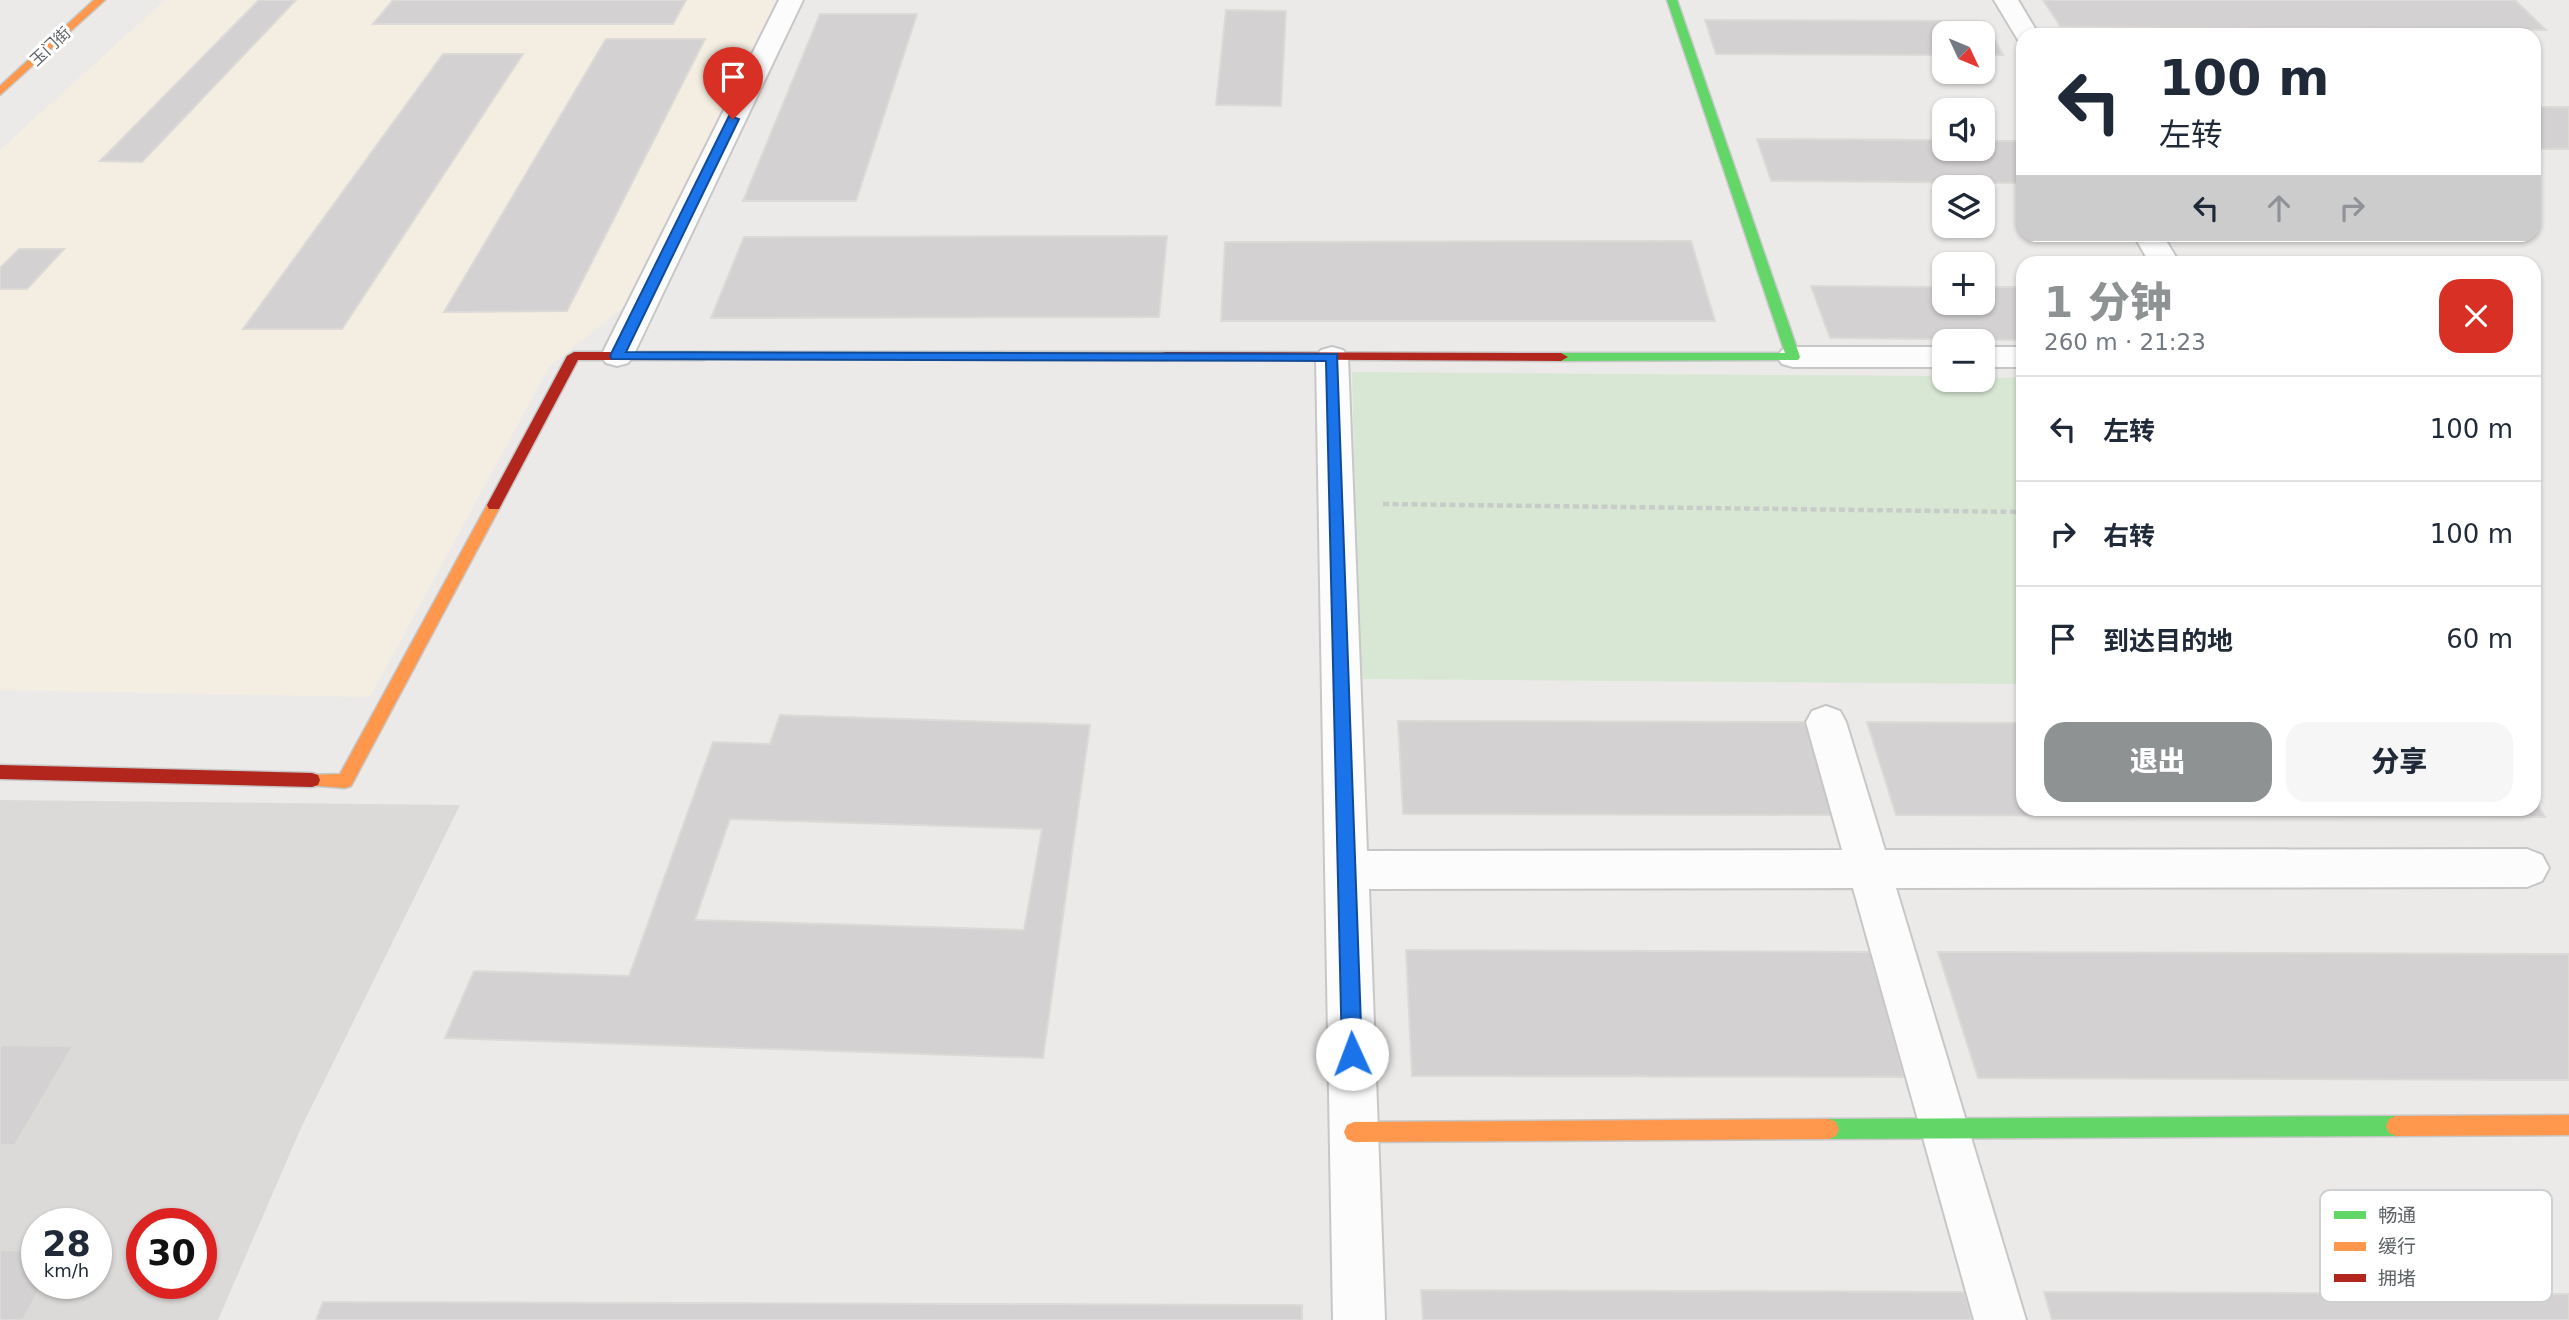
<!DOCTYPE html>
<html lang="zh">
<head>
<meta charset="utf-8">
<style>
	body { margin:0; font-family:"DejaVu Sans","Noto Sans SC",sans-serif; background:#f6f6f7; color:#1f2937; height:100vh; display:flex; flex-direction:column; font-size:26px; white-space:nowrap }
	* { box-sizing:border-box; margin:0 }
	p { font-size:23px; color:#747a83 }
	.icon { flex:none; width:38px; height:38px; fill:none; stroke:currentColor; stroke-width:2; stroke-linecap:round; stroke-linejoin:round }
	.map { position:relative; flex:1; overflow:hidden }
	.details { position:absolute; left:2016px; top:256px; width:525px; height:560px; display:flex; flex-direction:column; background:#fff; border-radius:21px; box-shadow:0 2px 5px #0004 }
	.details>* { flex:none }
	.hud { position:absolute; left:2016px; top:28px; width:525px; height:214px; border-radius:21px; box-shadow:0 2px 5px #0004; background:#fff; color:#1f2937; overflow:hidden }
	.needle { width:46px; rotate:134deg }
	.buttons { position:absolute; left:1932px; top:21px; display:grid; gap:14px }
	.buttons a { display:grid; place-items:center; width:63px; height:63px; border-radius:14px; background:#fff; box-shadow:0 2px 5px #0004; font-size:35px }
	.speed { position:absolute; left:21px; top:1208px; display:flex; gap:14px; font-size:35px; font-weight:700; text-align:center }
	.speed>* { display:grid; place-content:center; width:91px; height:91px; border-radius:50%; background:#fff; box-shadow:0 2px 5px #0004; line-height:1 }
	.speed small { font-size:18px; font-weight:400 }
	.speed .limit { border:10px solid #d22; background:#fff; color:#111 }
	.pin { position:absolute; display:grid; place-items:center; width:60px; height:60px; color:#fff; margin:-72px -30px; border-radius:50% 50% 50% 0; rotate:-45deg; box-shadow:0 0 7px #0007 }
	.pin .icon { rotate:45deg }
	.me { position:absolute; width:77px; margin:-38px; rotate:358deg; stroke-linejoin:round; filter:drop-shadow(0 0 5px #0008) }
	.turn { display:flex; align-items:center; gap:24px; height:147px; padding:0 28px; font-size:32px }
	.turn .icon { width:91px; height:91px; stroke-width:2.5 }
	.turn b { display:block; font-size:49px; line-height:60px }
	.lanes { display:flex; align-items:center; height:66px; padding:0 28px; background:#0003; justify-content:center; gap:35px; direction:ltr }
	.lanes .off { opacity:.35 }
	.round { display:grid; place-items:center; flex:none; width:74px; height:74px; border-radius:21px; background:#f6f6f7 }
	.head { display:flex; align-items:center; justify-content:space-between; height:119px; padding:0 28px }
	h1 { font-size:42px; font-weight:800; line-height:52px; color:#8f9293 }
	.primary-button { display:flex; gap:14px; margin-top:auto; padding:14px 28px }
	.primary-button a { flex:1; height:80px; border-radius:21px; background:#8f9293; color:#fff; font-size:28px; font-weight:800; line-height:80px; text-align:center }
	.primary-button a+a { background:#f6f6f7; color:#1f2937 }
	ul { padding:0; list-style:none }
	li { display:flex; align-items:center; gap:21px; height:105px; padding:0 28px; border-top:2px solid #e0e1e3 }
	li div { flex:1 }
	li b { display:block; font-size:26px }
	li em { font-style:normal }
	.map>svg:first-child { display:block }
</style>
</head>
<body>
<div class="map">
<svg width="2569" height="1320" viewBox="0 0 2569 1320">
	<rect width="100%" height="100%" fill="#eceae8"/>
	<path fill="#f4eee2" d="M165 0H795L659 278 549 367 370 697 0 690V150Z"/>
	<path fill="#dcdad8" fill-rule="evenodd" d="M0 800 460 805 301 1128 218 1320H0ZM37 1223H96V1283H37ZM142 1223H201V1283H142Z"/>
	<path fill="#d8e7d4" d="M1352 372 1944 376V380L2023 377V684L1359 679Z"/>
	<g fill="#d3d1d1" stroke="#dcdad7" stroke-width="2" fill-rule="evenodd">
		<path d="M259 0H296L142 162 100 161Z"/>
		<path d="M393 0H686L673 24H373Z"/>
		<path d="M2043 0H2515L2546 30 2060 26Z"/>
		<path d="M1226 10 1286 11 1281 106 1216 105Z"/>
		<path d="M820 14H917L856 201H743Z"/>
		<path d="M1705 20 1984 21 2003 55H1983V33H1944V55L1716 54Z"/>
		<path d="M606 39H705L567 311 444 312Z"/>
		<path d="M443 54H523L342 329H243Z"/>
		<rect x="2534" y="107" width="35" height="42"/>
		<path d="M1757 139 1944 140V149H1983V141H2023V183L1771 181Z"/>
		<path d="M1167 236 1159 317 711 318 744 237Z"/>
		<path d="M1691 241 1715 321H1221L1225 242Z"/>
		<path d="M19 249H64L27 289H0V268Z"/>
		<path d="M1811 286 1944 287V303H1983V287H2023V340L1830 338Z"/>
		<path d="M780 715 1090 725 1043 1058 445 1038 474 971 629 976 713 742 770 744ZM730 819 1042 829 1024 930 695 920Z"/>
		<path d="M1398 721 1806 722 1832 815 1403 814Z"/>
		<path d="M1867 722 2023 723V808H2534V799L2545 817 1896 815Z"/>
		<path d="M1406 950 1870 952 1904 1077 1412 1076Z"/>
		<path d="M1938 952 2569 954V1080L1978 1078Z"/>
		<path d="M0 1045 73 1046 15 1145H0Z"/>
		<path d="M0 1250 37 1251V1283H43L23 1320H0Z"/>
		<path d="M1421 1290 1964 1292 1972 1320H1423Z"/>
		<path d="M2044 1292 2569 1294V1320H2052Z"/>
		<path d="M323 1302 1302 1305V1320H316Z"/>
	</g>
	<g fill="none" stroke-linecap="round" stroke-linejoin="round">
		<defs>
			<g id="street">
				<path d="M779 0H803L633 356 628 363 617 366 606 363 601 356Z"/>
				<path d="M1994 0H2018L2039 35H2023V41L2018 40Z"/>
				<path d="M2133 234H2162L2179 262H2149Z"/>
				<path d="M1332 347 1343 350 1348 357 1367 851 1842 850 1806 722 1812 711 1826 706 1840 711 1846 722 1885 850 2527 849 2542 855 2549 868 2542 881 2527 887 1896 888 2026 1320H1974L1853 888 1369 889 1385 1320H1333L1316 357 1321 350Z"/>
				<path d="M1793 347H1944V367H1793L1782 364 1777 357 1782 350Z"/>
				<rect x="1983" y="347" width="40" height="20"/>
			</g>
			<g id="fast">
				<path d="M1667 0H1677L1800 357 1798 360 1561 361 1554 357 1561 353H1785Z"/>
				<path d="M2396 1116 2403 1119 2406 1126 2403 1133 2396 1136 1829 1139 1822 1136 1819 1129 1822 1122 1829 1119Z"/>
			</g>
			<g id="slow">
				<path d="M94 0H105L0 95V86Z"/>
				<path d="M704 352H1166L1173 356 1166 360 699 359V353Z"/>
				<path d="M494 500 501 505 351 786 345 788 306 785 304 780 306 775 340 774 487 505Z"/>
				<path d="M2569 1115V1135L2396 1136 2389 1133 2386 1126 2389 1119 2396 1116Z"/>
				<path d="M1829 1119 1836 1122 1839 1129 1836 1136 1829 1139 1354 1142 1347 1139 1344 1132 1347 1125 1354 1122Z"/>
			</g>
			<g id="jam">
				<path d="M574 352H704L711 356 704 360H578L499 509H489L487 505 567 356Z"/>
				<path d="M1166 352 1561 353 1568 357 1561 361 1161 359V353Z"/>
				<path d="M0 765 312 773 318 775 320 780 318 785 312 787 0 779Z"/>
			</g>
		</defs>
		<use href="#street" stroke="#c7c7c7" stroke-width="4"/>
		<use href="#fast" stroke="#c6c7c7" stroke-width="3"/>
		<use href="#slow" stroke="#c6c7c7" stroke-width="3"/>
		<use href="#jam" stroke="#c6c7c7" stroke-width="3"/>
		<path stroke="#c7ccc9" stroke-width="4.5" stroke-dasharray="6 3.5" stroke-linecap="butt" d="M1383 504 2023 512"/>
		<use href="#street" fill="#fcfcfc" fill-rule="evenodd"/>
		<use href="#fast" fill="#63d668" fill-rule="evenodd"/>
		<use href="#slow" fill="#ff974d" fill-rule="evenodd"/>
		<use href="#jam" fill="#b3261e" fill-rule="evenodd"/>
	</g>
	<path fill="#1a73e8" stroke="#114b97" stroke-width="2" d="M729 116 739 119 626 352 1337 354 1362 1054 1359 1060 1352 1063 1345 1060 1342 1054 1326 361 612 359 610 356Z"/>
	<g text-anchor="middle" stroke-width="6" stroke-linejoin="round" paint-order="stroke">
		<g font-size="16" fill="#5d6265" stroke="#fff">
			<text transform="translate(50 46) rotate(-43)" y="6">玉门街</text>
		</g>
	</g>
	<rect x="2320" y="1190" width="232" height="112" rx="10" fill="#fff" stroke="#ced0d1" stroke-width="2"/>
	<rect x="2334" y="1211" width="32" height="8" fill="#63d668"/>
	<rect x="2334" y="1242" width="32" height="9" fill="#ff974d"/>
	<rect x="2334" y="1274" width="32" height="8" fill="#b3261e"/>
	<g font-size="19" fill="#5d6265">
		<text x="2378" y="1222">畅通</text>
		<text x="2378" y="1253">缓行</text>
		<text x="2378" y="1285">拥堵</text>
	</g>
</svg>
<div class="buttons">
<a><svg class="needle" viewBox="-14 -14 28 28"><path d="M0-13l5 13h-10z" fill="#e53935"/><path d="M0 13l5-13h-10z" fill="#747a83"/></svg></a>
<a><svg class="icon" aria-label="sound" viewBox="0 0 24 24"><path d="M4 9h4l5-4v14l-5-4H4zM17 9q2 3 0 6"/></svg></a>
<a><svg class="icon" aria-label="layers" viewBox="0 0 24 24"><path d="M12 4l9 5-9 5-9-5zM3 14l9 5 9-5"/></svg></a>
<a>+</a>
<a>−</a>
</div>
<div class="speed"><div>28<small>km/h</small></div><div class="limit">30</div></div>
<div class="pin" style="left:733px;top:119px;background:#d93025"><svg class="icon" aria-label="arrive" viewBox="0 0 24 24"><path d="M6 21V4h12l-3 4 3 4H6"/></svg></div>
<svg class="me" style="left:1352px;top:1054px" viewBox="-20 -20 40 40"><circle r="19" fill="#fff"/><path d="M0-13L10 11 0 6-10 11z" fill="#1a73e8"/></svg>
<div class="hud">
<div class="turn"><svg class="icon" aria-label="left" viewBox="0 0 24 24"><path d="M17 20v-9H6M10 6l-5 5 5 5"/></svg><div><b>100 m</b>左转</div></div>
<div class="lanes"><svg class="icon" aria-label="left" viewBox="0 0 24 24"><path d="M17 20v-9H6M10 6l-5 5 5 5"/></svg><svg class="icon off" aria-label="ahead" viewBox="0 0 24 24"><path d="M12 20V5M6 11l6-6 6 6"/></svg><svg class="icon off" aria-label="right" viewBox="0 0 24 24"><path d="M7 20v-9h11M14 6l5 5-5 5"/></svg></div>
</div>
<section class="details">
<div class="head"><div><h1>1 分钟</h1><p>260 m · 21:23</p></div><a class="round" style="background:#d93025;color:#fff"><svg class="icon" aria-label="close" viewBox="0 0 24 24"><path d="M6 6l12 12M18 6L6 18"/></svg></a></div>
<ul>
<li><svg class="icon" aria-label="left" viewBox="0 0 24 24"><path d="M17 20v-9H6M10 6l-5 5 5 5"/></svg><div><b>左转</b></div><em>100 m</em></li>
<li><svg class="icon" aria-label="right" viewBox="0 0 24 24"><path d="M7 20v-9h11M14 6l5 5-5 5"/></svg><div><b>右转</b></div><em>100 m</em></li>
<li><svg class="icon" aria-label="arrive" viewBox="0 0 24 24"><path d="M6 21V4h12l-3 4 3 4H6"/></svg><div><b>到达目的地</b></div><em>60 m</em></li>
</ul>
<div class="primary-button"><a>退出</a><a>分享</a></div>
</section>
</div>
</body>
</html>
